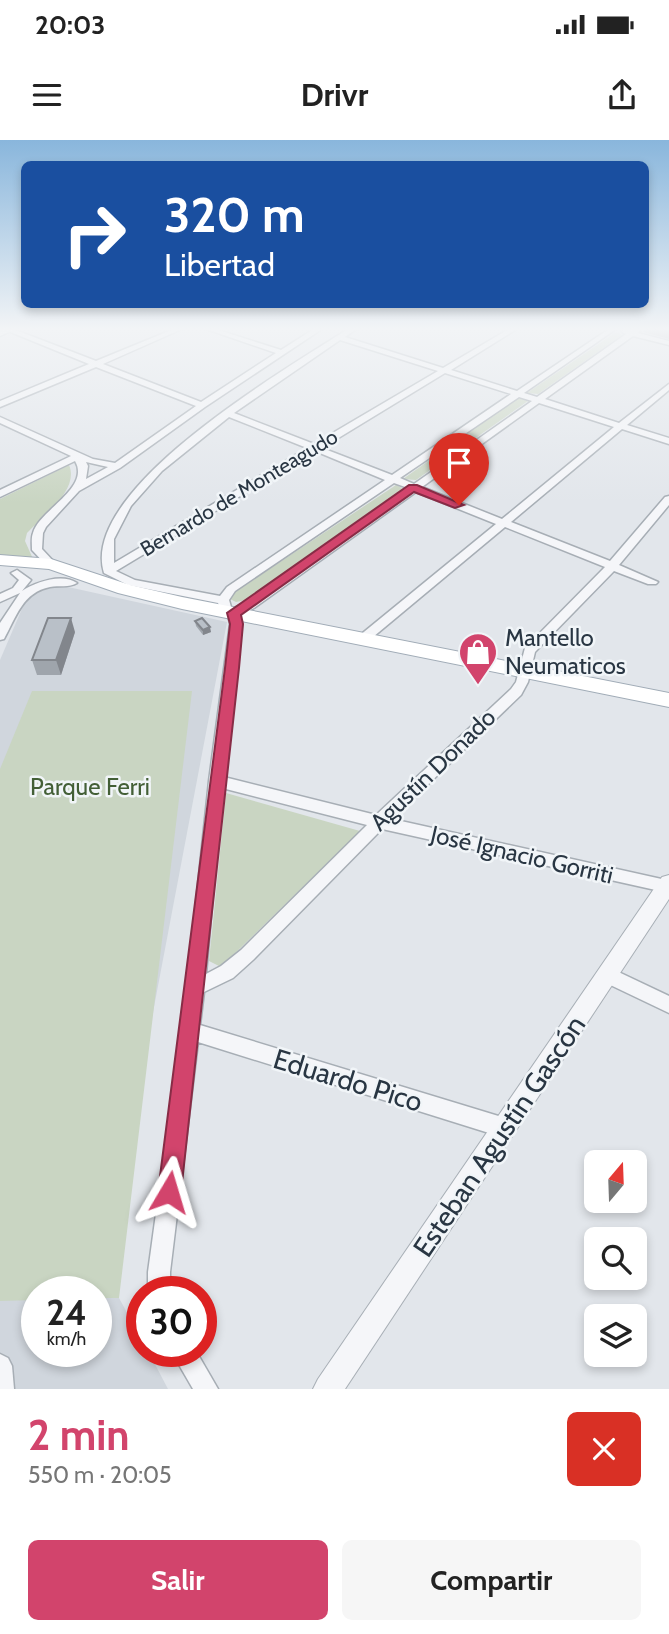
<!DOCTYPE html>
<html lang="es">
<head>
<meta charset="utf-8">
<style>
	body { margin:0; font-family:Cabin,sans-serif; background:#f6f6f6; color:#222; height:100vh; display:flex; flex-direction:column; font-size:26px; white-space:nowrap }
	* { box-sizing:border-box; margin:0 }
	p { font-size:23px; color:#767676 }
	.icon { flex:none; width:38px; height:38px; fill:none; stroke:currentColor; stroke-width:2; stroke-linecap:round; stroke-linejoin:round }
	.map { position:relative; height:1249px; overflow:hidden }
	.side { display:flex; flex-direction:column; background:#fff; flex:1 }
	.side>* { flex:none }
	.top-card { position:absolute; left:21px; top:21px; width:628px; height:147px; border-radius:10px; box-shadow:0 4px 10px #0003; background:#1a4fa0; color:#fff; overflow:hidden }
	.needle { width:46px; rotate:19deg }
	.fabs { position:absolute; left:584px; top:1010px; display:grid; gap:14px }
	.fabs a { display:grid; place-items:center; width:63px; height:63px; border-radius:10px; background:#fff; box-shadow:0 4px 10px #0003; font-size:35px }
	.speed { position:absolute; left:21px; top:1136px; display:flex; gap:14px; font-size:35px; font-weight:700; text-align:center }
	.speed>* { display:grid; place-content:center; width:91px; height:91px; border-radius:50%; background:#fff; box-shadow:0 4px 10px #0003; line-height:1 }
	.speed small { font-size:18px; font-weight:400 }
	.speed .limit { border:10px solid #d22; background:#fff; color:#111 }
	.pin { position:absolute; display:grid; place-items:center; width:60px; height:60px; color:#fff; margin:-72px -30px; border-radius:50% 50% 50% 0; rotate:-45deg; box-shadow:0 0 7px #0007 }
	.pin .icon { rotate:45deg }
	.me { position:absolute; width:77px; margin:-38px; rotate:7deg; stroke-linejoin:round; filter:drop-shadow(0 0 5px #0008) }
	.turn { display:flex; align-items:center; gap:24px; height:147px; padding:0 28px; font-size:32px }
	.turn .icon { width:91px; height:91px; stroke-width:2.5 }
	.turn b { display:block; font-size:49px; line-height:60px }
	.round { display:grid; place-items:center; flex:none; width:74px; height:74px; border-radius:10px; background:#f6f6f6 }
	.overview { display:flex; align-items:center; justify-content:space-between; height:119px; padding:0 28px }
	h1 { font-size:42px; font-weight:800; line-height:52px; color:#d2446c }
	.action { display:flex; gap:14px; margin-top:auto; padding:14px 28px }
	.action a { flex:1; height:80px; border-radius:10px; background:#d2446c; color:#fff; font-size:28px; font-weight:800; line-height:80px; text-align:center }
	.action a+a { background:#f6f6f6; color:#222 }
	.status { display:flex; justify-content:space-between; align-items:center; height:49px; padding:0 35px; background:#fff; direction:ltr }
	.status svg { height:19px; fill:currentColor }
	header { display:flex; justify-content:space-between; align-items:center; height:91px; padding:0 28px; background:#fff; font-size:32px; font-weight:800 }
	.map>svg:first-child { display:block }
</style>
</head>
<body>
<div class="status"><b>20:03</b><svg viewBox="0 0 49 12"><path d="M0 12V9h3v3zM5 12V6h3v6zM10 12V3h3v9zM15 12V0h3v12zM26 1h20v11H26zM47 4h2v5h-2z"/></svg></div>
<header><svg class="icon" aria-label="menu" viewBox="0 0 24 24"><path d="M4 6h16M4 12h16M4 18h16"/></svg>Drivr<svg class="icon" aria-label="share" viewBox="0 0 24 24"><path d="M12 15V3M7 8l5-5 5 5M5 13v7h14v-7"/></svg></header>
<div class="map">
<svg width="669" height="1249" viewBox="0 0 669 1249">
	<rect width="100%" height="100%" fill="#e2e6eb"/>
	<path fill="#d0d6dd" d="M59 445 227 482 147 904 37 1152V1211H96V1158H119L142 1200V1211H148L168 1249H0V520L27 457 42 448Z"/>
	<g fill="#c9d5c2">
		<path d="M616 192 622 195 538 254 527 253Z"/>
		<path d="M517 258 528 261 416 340 403 339Z"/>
		<path d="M69 325C80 350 42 377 27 393L25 401 33 419 0 416V359Z"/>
		<path d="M396 345 402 348 401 350 246 460 236 462 230 459 235 452Z"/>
		<path d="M32 551H192L119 1158H96V1152H37V1160L0 1161V629Z"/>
		<path d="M226 653 360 691 221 827 209 821Z"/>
	</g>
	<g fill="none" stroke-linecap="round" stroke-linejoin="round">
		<defs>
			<g id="minor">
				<path d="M3 189H13L96 221 174 189H182L103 224 201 262 276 213 206 189H215L281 210 314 189H322L205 267 120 328 79 351 46 387 43 393 42 409 56 424 51 427 47 426 32 410C32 405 31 398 33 393 39 370 91 348 75 321L0 357V350L71 316 0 283V277L93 319 115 323 196 266 96 227 0 267V261L89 224ZM86 322 108 327 86 339 88 326Z"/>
				<path d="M348 189H356L345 197 443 228 509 189H517L451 230 517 251 609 189H616L524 253 537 257 626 194 622 192 623 190 641 189 638 193 669 201V205L633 196 545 259 619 283 669 244V250L627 285 669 298V304L622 289 511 382 610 421 665 357 669 356V365L619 425 658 442 656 444H648L614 431 535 512 528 542 521 555 392 679 666 740 669 741V753L382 689 253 820 233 838 204 852 200 885 505 978 512 981 515 988 512 995 505 998 198 902 170 1132V1152H148V1132L187 847 209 641 230 484 228 475 222 472 218 463 128 445 104 433C78 349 288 228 348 189ZM340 200 438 231 314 304 234 273ZM445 233 511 254 392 335 322 308ZM519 257 532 261 414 344 400 338ZM539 263 614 287 502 379 422 347ZM229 277 307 308 114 423V399L131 366 162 331ZM315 311 385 340 227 447 220 456 135 440 116 431ZM394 343 408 348 246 462 234 468 231 467 229 460 235 451ZM416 352 496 384 359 496 357 499 359 502H367L505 387 605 427 525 508 516 542 511 549 376 675 224 637 242 484 240 475 254 468ZM222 648 367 685 241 810 221 826 206 834Z"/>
				<path d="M17 430 31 440 22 451C36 442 62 433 77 443 69 448 59 445 50 447 23 452 16 477 4 499L0 500V483L20 453 0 462V454L13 448 19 440 11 433Z"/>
				<path d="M608 827 669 856V873L602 841 599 835 602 829Z"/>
				<path d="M171 1211H196L218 1249H193Z"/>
				<path d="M0 1214 8 1218 12 1226 14 1249H0Z"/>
			</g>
			<path id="tertiary" d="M669 735V759L345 1249H313L318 1239 662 737Z"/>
			<path id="secondary" d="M0 189H16L0 196Z"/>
			<path id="primary" d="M0 415 51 419 130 445 182 457 669 553V567L182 469 118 453 49 429 0 425Z"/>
		</defs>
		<use href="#minor" stroke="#a7aeb5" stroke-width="3"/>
		<use href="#tertiary" stroke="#a7aeb5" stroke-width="2"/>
		<use href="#secondary" stroke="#a7aeb5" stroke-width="3"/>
		<use href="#primary" stroke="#a1acb7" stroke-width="2"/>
		<use href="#minor" fill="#f5f6f9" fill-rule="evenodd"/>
		<use href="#tertiary" fill="#f5f6f9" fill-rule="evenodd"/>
		<use href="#secondary" fill="#fff" fill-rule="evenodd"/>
		<use href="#primary" fill="#fff" fill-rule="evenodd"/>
	</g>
	<g fill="#9fa5ac">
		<path d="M644 189H669V199L643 192Z"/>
		<path d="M464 302 463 307 456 312 449 309V305Z"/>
		<path d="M195 481 211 492 203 495 196 486Z"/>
		<path d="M75 492 61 535H37L32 520Z"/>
	</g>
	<g fill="#82868c">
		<path d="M464 302 463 307 456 312V308Z"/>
		<path d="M71 478 75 492 61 535 56 520Z"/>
		<path d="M210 487 211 492 203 495V490Z"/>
	</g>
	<g fill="#b9c0c8" stroke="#82868c" stroke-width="2">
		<path d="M457 300 464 302 456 308 449 305Z"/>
		<path d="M48 478H71L56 520H32Z"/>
		<path d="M202 478 210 487 203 490 195 481Z"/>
	</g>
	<linearGradient id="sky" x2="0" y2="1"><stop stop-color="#89b6dc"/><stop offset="0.52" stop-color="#f2f4f6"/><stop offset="1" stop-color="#f2f4f6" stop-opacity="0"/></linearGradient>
	<rect width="669" height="363" fill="url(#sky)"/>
	<path fill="#d2446c" stroke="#882c46" stroke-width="2" d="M409 345H417L464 365 455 368 414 352 241 475 243 484 239 528 181 1052 178 1060 169 1063 161 1060 158 1052 225 528 230 484 227 473Z"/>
	<defs>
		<symbol id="shop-pin" viewBox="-11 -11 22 30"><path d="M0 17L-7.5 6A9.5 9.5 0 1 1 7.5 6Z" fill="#d2446c" stroke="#f1f5f8"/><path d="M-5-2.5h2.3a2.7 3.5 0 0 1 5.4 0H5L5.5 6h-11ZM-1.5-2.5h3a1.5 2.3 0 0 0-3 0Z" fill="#fff"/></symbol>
	</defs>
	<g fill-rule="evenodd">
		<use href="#shop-pin" x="456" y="490" width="44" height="60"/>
	</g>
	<g text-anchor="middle" stroke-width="5" stroke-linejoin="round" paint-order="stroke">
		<g font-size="21" fill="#293643" stroke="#f1f5f8">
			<text transform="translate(239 353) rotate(-31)" y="7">Bernardo de Monteagudo</text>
		</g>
		<g font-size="24" fill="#293643" stroke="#f1f5f8" text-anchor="start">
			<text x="505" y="506">Mantello<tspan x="505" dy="28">Neumaticos</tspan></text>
		</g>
		<g font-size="24" fill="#293643" stroke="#f1f5f8">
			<text transform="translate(433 630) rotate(-44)" y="8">Agustín Donado</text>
			<text transform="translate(522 715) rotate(13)" y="8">José Ignacio Gorriti</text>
		</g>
		<g font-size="24" fill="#435f36" stroke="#f1f5f8">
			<text x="90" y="655">Parque Ferri</text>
		</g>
		<g font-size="28" fill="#293643" stroke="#f1f5f8">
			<text transform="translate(348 940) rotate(17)" y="10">Eduardo Pico</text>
			<text transform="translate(499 996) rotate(-56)" y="10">Esteban Agustín Gascón</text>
		</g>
	</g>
</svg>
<div class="fabs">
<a><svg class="needle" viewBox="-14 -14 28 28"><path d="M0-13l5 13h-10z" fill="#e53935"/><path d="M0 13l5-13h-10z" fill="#767676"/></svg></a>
<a><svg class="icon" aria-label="search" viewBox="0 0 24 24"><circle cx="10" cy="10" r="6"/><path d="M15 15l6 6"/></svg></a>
<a><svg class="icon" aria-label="layers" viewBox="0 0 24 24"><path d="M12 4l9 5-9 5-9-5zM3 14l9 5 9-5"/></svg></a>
</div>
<div class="speed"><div>24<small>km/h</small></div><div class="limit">30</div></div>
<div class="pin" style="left:459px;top:365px;background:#d93025"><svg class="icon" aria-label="arrive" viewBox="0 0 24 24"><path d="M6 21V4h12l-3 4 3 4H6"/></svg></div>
<svg class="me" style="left:169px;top:1052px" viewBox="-20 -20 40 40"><path d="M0-17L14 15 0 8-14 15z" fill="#d2446c" stroke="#fff" stroke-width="4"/></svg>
<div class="top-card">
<div class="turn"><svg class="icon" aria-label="right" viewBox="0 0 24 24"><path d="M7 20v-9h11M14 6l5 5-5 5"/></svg><div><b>320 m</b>Libertad</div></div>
</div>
</div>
<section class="side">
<div class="overview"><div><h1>2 min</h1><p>550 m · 20:05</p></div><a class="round" style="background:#d93025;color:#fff"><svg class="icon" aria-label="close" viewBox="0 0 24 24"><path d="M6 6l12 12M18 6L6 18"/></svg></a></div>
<div class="action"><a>Salir</a><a>Compartir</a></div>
</section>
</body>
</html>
